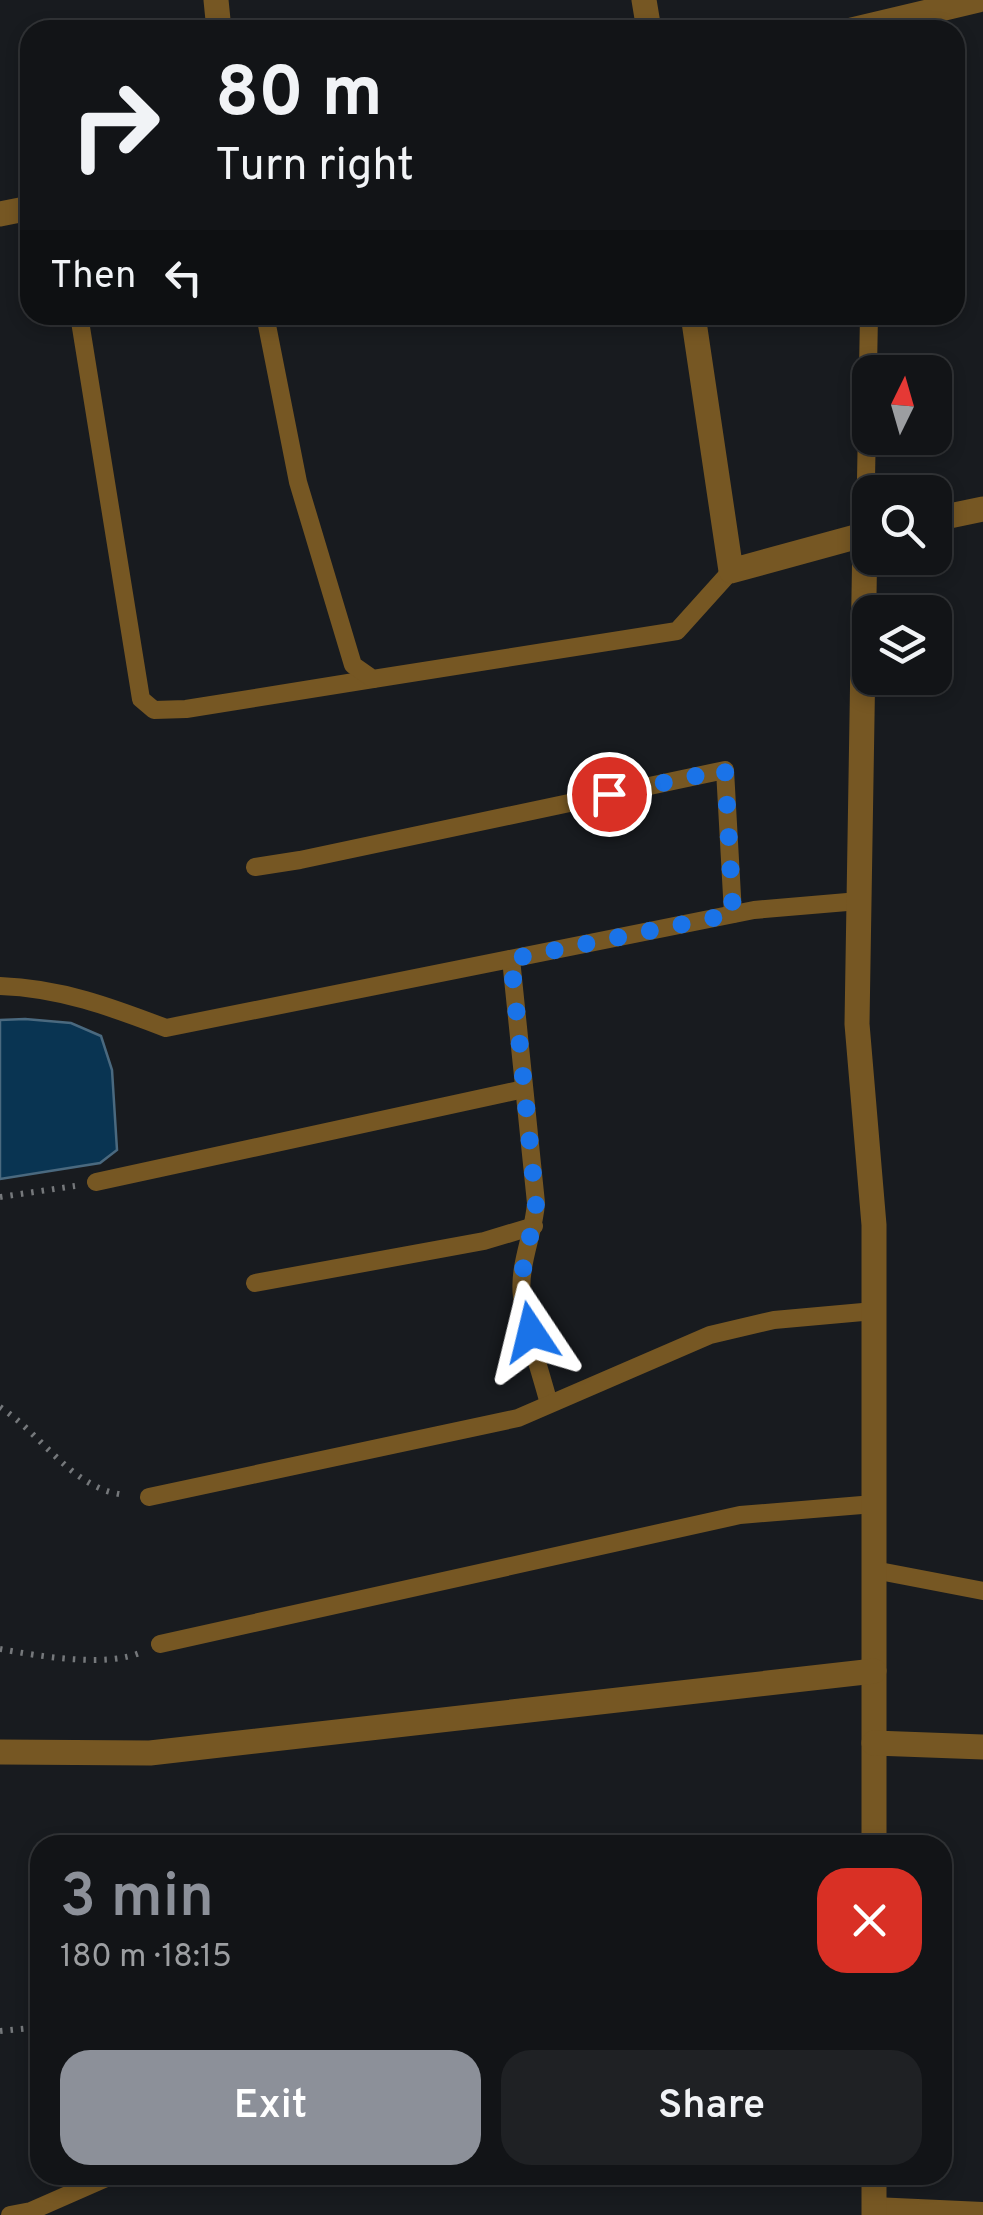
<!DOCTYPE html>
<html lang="en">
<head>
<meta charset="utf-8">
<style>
	body { margin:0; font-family:Overpass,sans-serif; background:#1f2124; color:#f1f3f6; height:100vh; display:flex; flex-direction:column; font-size:38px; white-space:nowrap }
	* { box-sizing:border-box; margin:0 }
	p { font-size:32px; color:#9c9ea1 }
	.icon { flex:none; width:55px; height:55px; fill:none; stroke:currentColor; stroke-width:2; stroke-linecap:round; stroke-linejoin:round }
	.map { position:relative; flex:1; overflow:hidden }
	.drawer { position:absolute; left:30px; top:1835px; width:922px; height:350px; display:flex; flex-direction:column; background:#121417; border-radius:30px; box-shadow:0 5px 15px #0003,0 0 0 2px #313336 }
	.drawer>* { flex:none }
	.hud { position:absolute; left:20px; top:20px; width:945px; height:305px; border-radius:30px; box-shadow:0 5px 15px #0003,0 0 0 2px #313336; background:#121417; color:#f1f3f6; overflow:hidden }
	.needle { width:65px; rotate:5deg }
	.tools { position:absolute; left:852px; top:355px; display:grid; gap:20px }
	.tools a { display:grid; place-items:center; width:100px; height:100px; border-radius:20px; background:#121417; box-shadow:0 5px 15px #0003,0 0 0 2px #313336; font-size:50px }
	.pin { position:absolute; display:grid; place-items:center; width:85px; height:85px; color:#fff; margin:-42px; border:5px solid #fff; border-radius:50%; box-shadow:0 2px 10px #0007 }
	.me { position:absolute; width:110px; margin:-55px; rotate:350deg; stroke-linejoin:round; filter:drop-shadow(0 0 8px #0008) }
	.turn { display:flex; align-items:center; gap:35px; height:210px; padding:0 30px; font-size:45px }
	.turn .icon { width:130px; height:130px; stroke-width:2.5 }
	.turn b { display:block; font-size:70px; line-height:85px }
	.then { display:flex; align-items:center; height:95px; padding:0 30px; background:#0003; gap:20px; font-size:38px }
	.round { display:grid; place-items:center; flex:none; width:105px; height:105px; border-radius:30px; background:#1f2124 }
	.head { display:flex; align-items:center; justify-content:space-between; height:170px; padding:0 30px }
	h1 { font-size:60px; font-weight:600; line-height:75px; color:#8c9099 }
	.primary-button { display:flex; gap:20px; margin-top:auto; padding:20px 30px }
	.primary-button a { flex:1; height:115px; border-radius:30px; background:#8c9099; color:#fff; font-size:40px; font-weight:600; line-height:115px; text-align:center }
	.primary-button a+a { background:#1f2124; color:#f1f3f6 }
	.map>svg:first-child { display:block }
</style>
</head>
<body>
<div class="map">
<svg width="983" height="2215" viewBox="0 0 983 2215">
	<rect width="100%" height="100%" fill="#181b1f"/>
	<path fill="#093452" stroke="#4a697f" stroke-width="2.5" d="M25 1019 71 1023 101 1036 112 1070 117 1150 100 1163 0 1179V1020Z"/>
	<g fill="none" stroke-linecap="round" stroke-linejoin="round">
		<g stroke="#75787b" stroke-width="6" stroke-dasharray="2.5 8" stroke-linecap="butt">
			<path d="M0 1197 75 1186"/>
			<path d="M0 1407C43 1435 73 1491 127 1495"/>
			<path d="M0 1649C39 1656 106 1668 142 1652"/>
			<path d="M0 2031 40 2027"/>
		</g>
		<g stroke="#765723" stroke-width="18">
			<path d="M79 315 141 699 154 710 186 709 373 679"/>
			<path d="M265 315 298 482 353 665 373 679 677 631 731 571"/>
			<path d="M865 534 869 315"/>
			<path d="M255 867 300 860 725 770 733 914"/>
			<path d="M511 959 536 1203C534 1234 518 1265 522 1297 526 1332 540 1369 549 1404"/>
			<path d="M0 986C60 988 111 1007 166 1028L754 910 859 901"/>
			<path d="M96 1182 524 1089"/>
			<path d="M255 1283 484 1241 534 1226"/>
			<path d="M149 1497 518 1418 710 1335 774 1320 874 1311"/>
			<path d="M874 1570 983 1591"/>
			<path d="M160 1644 740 1515 874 1504"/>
			<path d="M874 2206 983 2211"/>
			<path d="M10 2215 31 2211 113 2175"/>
		</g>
		<g stroke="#765723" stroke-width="25">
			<path d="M216 0 219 30"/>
			<path d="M644 0 649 30"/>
			<path d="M852 30 978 0"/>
			<path d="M0 214 30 208"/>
			<path d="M693 315 731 571 870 533"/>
			<path d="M935 519 983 509"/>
			<path d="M865 534 857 1024 874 1225V1845"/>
			<path d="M874 1743 983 1747"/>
			<path d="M0 1752 150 1753 874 1671"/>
			<path d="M874 2215V2175"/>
		</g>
	</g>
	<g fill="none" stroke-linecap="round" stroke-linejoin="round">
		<path stroke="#1a73e8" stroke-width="18" stroke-dasharray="0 32.4" d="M531 1332C528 1319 522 1305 522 1292 520 1261 534 1233 536 1203L511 959 733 914 725 770 609 794"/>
	</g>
</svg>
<div class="tools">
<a><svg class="needle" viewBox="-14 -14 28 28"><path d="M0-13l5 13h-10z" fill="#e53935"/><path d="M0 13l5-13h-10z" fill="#9c9ea1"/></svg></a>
<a><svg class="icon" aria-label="search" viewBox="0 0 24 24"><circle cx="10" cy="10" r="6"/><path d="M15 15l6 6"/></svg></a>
<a><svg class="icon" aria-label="layers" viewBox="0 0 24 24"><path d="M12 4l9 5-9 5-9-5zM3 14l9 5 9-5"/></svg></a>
</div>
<div class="pin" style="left:609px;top:794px;background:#d93025"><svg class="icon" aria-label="arrive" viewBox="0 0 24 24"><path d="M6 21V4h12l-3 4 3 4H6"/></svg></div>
<svg class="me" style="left:531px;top:1332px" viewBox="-20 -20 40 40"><path d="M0-17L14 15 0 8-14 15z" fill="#1a73e8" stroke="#fff" stroke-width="4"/></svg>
<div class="hud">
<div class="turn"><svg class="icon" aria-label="right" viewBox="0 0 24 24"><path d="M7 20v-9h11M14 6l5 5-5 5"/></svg><div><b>80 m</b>Turn right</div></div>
<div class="then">Then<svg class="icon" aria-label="left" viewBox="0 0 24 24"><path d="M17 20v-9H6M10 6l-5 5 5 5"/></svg></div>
</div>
<section class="drawer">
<div class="head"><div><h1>3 min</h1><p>180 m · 18:15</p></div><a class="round" style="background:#d93025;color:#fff"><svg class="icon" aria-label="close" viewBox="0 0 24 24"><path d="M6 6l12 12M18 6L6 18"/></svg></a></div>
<div class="primary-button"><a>Exit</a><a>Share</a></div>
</section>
</div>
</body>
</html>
